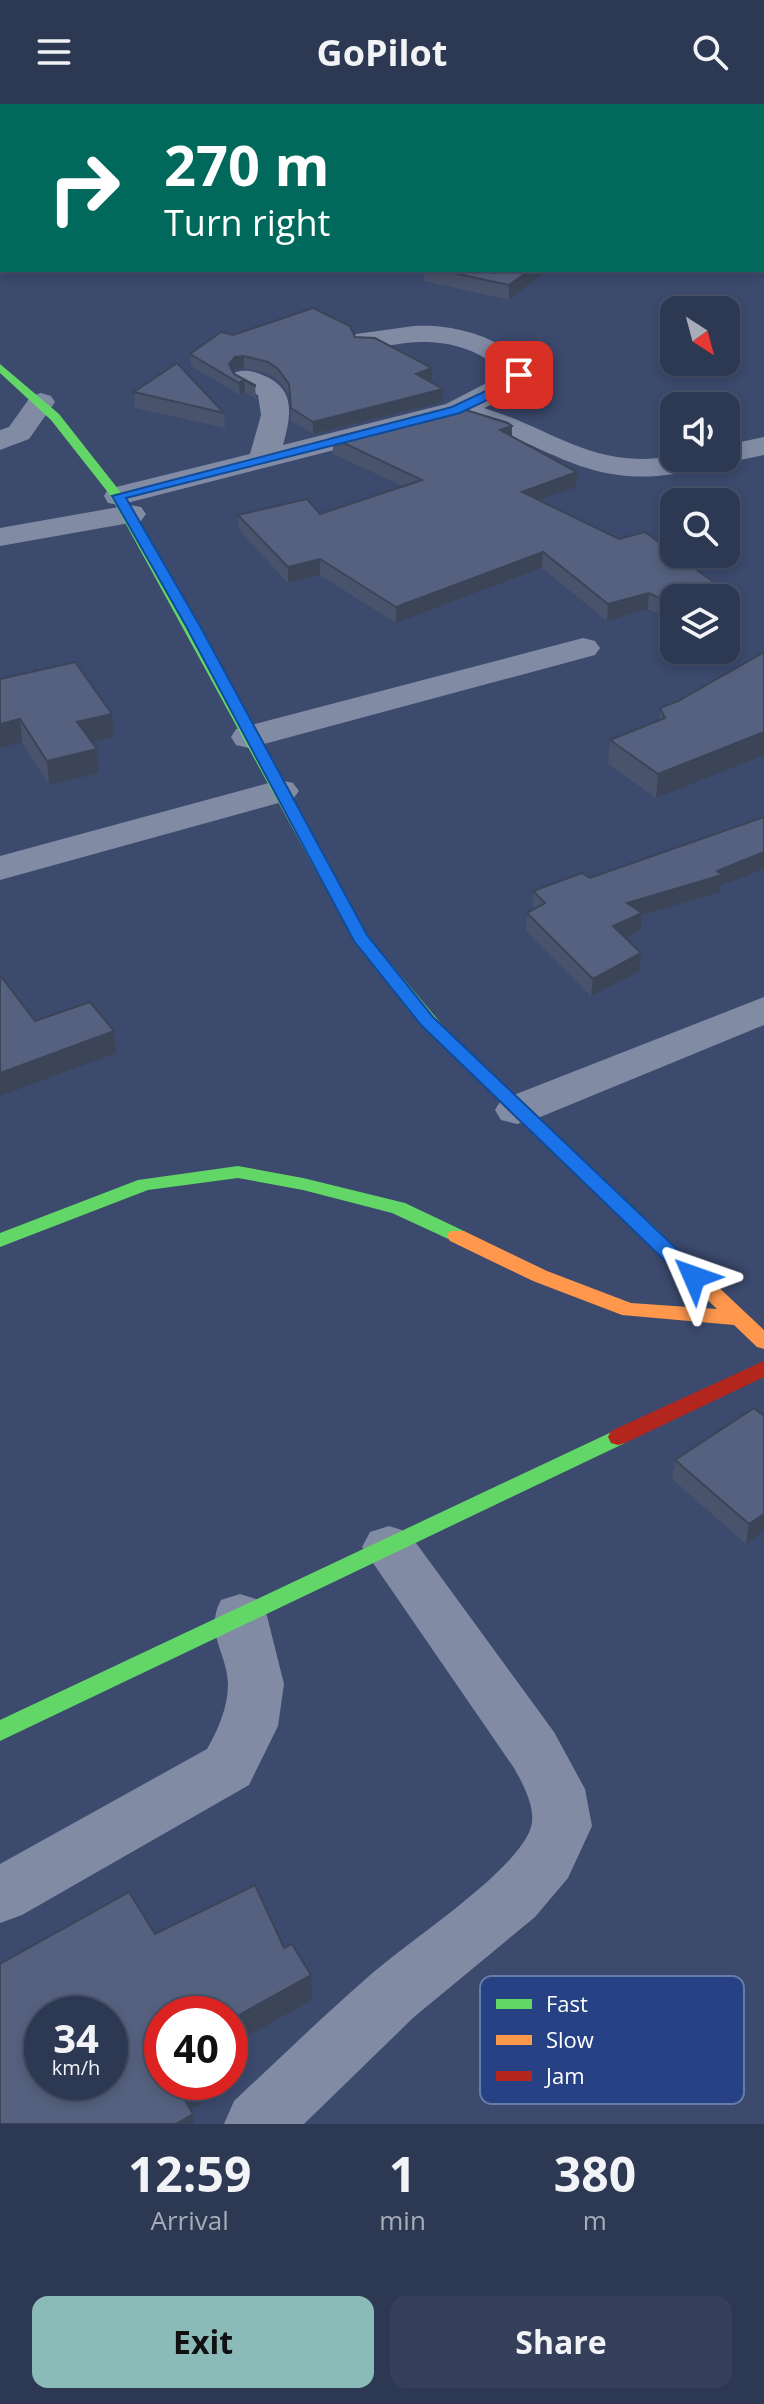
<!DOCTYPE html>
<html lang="en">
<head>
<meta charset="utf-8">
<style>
	body { margin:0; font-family:"Open Sans",sans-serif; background:#353f59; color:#f1f3f6; height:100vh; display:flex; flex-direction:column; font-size:30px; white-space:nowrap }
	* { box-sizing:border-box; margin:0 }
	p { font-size:26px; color:#a7acb8 }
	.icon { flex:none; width:44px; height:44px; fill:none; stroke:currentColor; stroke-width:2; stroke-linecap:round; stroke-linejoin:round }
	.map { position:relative; height:2020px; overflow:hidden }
	.side { display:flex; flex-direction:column; background:#2d3852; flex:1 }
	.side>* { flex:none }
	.hud { position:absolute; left:0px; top:0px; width:764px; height:168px; box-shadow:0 4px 12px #0003,0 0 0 2px #485269; background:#00695c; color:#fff; overflow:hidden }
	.needle { width:52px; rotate:144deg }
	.controls { position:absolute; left:660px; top:192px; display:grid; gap:16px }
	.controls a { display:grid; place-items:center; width:80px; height:80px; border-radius:16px; background:#2d3852; box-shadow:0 4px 12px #0003,0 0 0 2px #485269; font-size:40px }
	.speed { position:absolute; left:24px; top:1892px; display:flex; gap:16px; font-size:40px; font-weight:700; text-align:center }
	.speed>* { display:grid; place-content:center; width:104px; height:104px; border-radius:50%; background:#2d3852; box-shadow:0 4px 12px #0003,0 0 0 2px #485269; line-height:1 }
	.speed small { font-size:20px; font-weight:400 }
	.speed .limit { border:12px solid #d22; background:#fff; color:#111 }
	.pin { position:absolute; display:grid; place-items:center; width:68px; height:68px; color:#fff; margin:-34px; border-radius:16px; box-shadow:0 4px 12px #0006 }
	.me { position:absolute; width:88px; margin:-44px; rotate:313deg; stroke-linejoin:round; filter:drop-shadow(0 0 6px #0008) }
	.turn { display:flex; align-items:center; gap:28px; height:168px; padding:0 32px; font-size:36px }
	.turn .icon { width:104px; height:104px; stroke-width:2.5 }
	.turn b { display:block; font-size:56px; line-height:68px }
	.eta { display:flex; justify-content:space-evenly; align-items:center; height:136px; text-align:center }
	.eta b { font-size:48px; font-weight:700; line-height:56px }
	.primary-button { display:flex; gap:16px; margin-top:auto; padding:16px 32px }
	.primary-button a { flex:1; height:92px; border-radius:16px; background:#8bbbb9; color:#111; font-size:32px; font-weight:700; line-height:92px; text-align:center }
	.primary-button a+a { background:#353f59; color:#f1f3f6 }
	header { display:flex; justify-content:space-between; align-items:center; height:104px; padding:0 32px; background:#2d3852; font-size:36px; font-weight:700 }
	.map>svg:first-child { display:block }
</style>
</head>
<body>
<header><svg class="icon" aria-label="menu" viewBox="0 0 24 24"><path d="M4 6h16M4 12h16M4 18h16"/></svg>GoPilot<svg class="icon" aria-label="search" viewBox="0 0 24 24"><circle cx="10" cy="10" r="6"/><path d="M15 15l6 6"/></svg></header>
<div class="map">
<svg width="764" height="2020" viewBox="0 0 764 2020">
	<rect width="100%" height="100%" fill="#3c4a6e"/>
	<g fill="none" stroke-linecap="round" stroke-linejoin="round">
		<g fill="#828ba4" fill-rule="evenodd">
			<path d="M398 0H423L397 2Z"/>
			<path d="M414 222C457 220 508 234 533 271L520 287 484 304C556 326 593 366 674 352V354H726V341L764 333V351L726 359 720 357C710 365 692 366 679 369 582 387 542 333 456 315L119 401 108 399 104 392 108 385 250 350 261 311 258 291 236 280 232 274 236 268C248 265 256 268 267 273 297 287 290 315 283 341L446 300 504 270C480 243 441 235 406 239 389 241 373 246 356 242L352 236 356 230Z"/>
			<path d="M41 289 51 292 55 298 29 335 0 346V326L9 323 31 292Z"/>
			<path d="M130 401 141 403 146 410 141 417 0 442V424Z"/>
			<path d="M583 534 595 537 600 544 595 551 249 644 236 641 231 633 236 625Z"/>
			<path d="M280 676 293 679 299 687 293 695 0 776V752Z"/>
			<path d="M764 893V921L533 1016 517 1020 501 1016 495 1006 501 996Z"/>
			<path d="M389 1422 408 1428 554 1628 585 1685 592 1722 568 1774 535 1813 414 1913 304 2020H224L234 1997C278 1956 322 1913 368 1873 407 1838 513 1770 530 1726 538 1707 523 1680 514 1664L362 1443 370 1428Z"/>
			<path d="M240 1490 259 1496 267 1512 284 1580 278 1622 249 1681 22 1811 0 1819V1760L207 1645C218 1626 228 1603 228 1580 227 1548 204 1528 221 1496Z"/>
		</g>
		<g fill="#63d668" fill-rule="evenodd">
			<path d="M0 2 2 3V9L0 8Z"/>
			<path d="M0 260 59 310 122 390 367 831 454 935 451 939H439L421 921 352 833 110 391 51 316 0 269Z"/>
			<path d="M238 1062 303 1074 405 1099 464 1127 467 1132 464 1137 457 1139 392 1109 303 1086 238 1074 148 1086 0 1143V1129L138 1076Z"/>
			<path d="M618 1325 625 1327 628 1333 625 1339 0 1637V1616Z"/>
		</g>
		<path fill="#ff974d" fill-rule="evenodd" d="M445 930 451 931 764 1226V1245L757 1243 734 1221 622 1211 533 1177 450 1137 447 1132 450 1127H464L547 1167 631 1199 717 1205 439 939 436 935 439 931Z"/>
		<g fill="#b3261e" fill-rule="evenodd">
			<rect x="762" y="126" width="2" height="6"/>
			<path d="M764 1257V1273L625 1339 618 1341 611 1339 608 1333 611 1327Z"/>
		</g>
	</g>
	<g fill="#49536c">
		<path d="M549 0H681L675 2H557Z"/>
		<path d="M424 166H548L509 196 424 177Z"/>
		<path d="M233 231 355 233 432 264V276L429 277 443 298 313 330 291 317 290 292 279 277 269 270 244 264 235 265 233 268 234 270 255 281 256 295 245 288 240 291 191 262 190 250Z"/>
		<path d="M134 288 224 309 225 324 135 304Z"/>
		<path d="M512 322V332L577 368 576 383 540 396 738 496 737 513 674 494V518L648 505 607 517 542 464 396 519 320 471 288 479 239 426 238 411 320 410 403 382 333 350V334Z"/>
		<path d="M0 575 112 610 114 633 92 638 97 645 99 669 49 681 22 638Z"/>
		<path d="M678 597 656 694 608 660 610 636 659 617 660 604Z"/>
		<path d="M590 774 720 782V788L642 811 641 826 625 834 640 867 591 892 526 827 527 809 533 806V787Z"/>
		<path d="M764 1312V1427L746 1440 672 1375 675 1356Z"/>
	</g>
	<g fill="#3c4458">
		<path d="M632 0H681L675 2H624Z"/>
		<path d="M530 166H548L509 196V181Z"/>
		<path d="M244 252V264L235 265 230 272 229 260 235 253Z"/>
		<path d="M432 264V276L416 282V270Z"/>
		<path d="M244 276 245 288 240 291 239 279Z"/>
		<path d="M443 285V298L313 330V318Z"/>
		<path d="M512 322 511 337 500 326Z"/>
		<path d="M577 368 576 383 521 403 522 388Z"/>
		<path d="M543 448 542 464 396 519V503Z"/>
		<path d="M320 455V471L288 479V463Z"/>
		<path d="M649 489 648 505 607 517 608 500Z"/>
		<path d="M738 496 737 513 726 518V502Z"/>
		<path d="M112 610 114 633 80 641 77 618Z"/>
		<path d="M20 615 22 638 0 644V620Z"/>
		<path d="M764 628V651L656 694 658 670Z"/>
		<path d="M97 645 99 669 49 681 47 657Z"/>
		<path d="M764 748V765L720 782V788L642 811 641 826 612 840 613 822 627 799 717 767Z"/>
		<path d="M641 849 640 867 591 892 593 875Z"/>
		<path d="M114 927 116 949 0 992V969Z"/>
		<path d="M764 1410V1427L746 1440 749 1420Z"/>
		<path d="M311 1871 312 1896 230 1942V1916Z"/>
		<path d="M193 1978H218L219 1989 182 2010 179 1986Z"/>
		<path d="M193 2010 194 2020H176Z"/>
	</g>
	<g fill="#55617e" stroke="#3c4458" stroke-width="2" fill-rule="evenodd">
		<path d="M597 0H632L624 2H605Z"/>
		<path d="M440 166H530L509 181Z"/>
		<path d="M313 204 350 222 355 233 375 234 432 264 416 270 443 285 313 318 291 304 289 280 278 265 268 258 244 252 235 253 229 260 234 270 255 281V282L244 276 239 279 190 250 221 228 233 231Z"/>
		<path d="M177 259 224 309 134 288Z"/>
		<path d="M456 303 508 319 512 322 500 326 577 368 522 388 619 435 645 428 738 496 726 502V494H674V501L649 489 608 500 543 448 396 503 320 455 288 463 238 411 307 395 320 410 422 376 333 334Z"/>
		<path d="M764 548V628L658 670 610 636 665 614 660 604 678 597Z"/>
		<path d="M75 558 112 610 77 618 97 645 47 657 20 615 0 620V575Z"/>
		<path d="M764 713V748L717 767 722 771 627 799 642 809 613 822 641 849 593 875 527 809 545 799 533 787 582 769 590 774Z"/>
		<path d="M0 871 35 917 90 898 114 927 0 969Z"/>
		<path d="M754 1304 764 1312V1410L749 1420 675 1356Z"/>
		<path d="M255 1781 284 1844 292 1840 311 1871 230 1916V1910H162V1978H193L179 1986 193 2010 176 2020H0V1860L129 1788 155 1830ZM42 1910H110V1978H42Z"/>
	</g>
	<path fill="#1a73e8" stroke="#114b97" stroke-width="2" d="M515 268 525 271 514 283 460 309 126 394 200 522 367 831 433 913 701 1168 704 1173 694 1180 687 1178 421 921 354 837 186 522 112 392 452 303 505 278Z"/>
	<rect x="480" y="1872" width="264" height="128" rx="12" fill="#264284" stroke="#677ba9" stroke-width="2"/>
	<rect x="496" y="1895" width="36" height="10" fill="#63d668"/>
	<rect x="496" y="1931" width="36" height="10" fill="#ff974d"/>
	<rect x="496" y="1967" width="36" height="10" fill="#b3261e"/>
	<g font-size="22" fill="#fff">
		<text x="546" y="1908">Fast</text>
		<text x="546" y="1944">Slow</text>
		<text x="546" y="1980">Jam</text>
	</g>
</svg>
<div class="controls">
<a><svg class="needle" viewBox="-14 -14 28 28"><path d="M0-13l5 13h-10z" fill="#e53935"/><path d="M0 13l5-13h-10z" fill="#a7acb8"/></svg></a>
<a><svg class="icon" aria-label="sound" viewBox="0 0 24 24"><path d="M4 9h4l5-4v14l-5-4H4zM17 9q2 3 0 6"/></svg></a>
<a><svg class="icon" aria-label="search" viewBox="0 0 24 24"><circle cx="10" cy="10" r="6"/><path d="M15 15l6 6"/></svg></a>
<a><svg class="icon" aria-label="layers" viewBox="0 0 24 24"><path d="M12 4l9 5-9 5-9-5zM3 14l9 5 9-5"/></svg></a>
</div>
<div class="speed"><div>34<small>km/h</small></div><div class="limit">40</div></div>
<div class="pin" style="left:519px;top:271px;background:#d93025"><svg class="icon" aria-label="arrive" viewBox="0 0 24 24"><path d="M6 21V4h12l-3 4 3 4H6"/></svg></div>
<svg class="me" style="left:694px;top:1173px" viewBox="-20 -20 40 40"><path d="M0-17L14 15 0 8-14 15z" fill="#1a73e8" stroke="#fff" stroke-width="4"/></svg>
<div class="hud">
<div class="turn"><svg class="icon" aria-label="right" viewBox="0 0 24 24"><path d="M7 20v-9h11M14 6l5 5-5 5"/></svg><div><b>270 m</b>Turn right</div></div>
</div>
</div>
<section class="side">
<div class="eta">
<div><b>12:59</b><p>Arrival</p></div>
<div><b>1</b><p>min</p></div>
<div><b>380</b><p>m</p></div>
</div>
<div class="primary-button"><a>Exit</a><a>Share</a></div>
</section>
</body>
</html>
